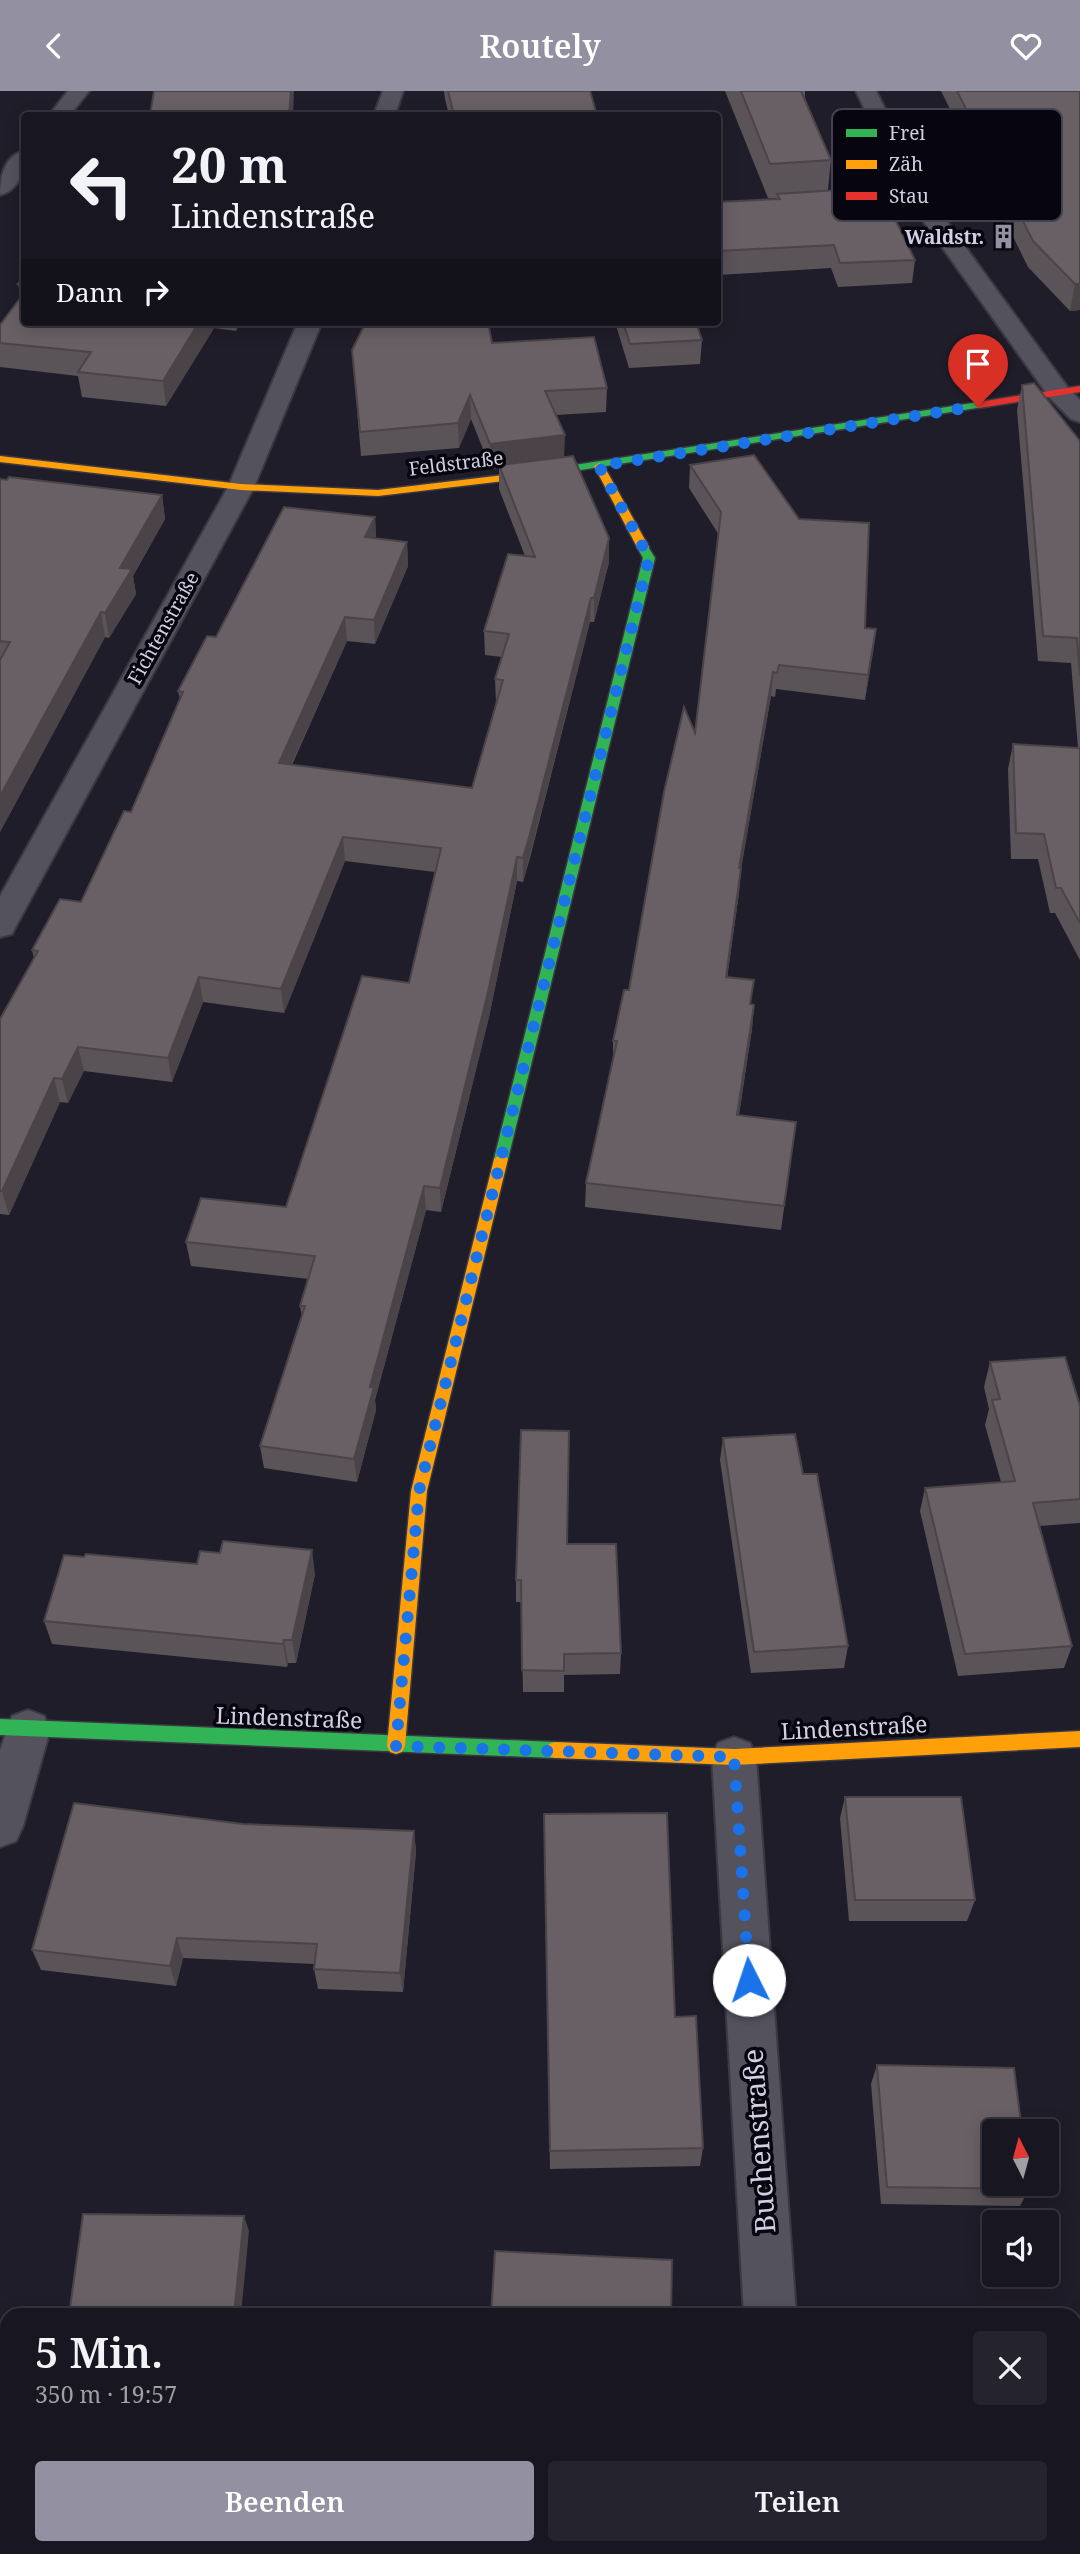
<!DOCTYPE html>
<html lang="de">
<head>
<meta charset="utf-8">
<style>
	body { margin:0; font-family:"Noto Serif",serif; background:#25232d; color:#f1f3f6; height:100vh; display:flex; flex-direction:column; font-size:26px; white-space:nowrap }
	* { box-sizing:border-box; margin:0 }
	p { font-size:23px; color:#9f9fa5 }
	.icon { flex:none; width:38px; height:38px; fill:none; stroke:currentColor; stroke-width:2; stroke-linecap:round; stroke-linejoin:round }
	.map { position:relative; flex:1; overflow:hidden }
	.side { position:absolute; left:0px; top:2217px; width:1082px; height:247px; display:flex; flex-direction:column; background:#181620; border-radius:21px 21px 0 0; box-shadow:0 4px 18px #0003,0 0 0 2px #36353e }
	.side>* { flex:none }
	.top-card { position:absolute; left:21px; top:21px; width:700px; height:214px; border-radius:7px; box-shadow:0 4px 18px #0003,0 0 0 2px #36353e; background:#181620; color:#f1f3f6; overflow:hidden }
	.needle { width:46px; rotate:354deg }
	.controls { position:absolute; left:982px; top:2028px; display:grid; gap:14px }
	.controls a { display:grid; place-items:center; width:77px; height:77px; border-radius:7px; background:#181620; box-shadow:0 4px 18px #0003,0 0 0 2px #36353e; font-size:35px }
	.pin { position:absolute; display:grid; place-items:center; width:60px; height:60px; color:#fff; margin:-72px -30px; border-radius:50% 50% 50% 0; rotate:-45deg; box-shadow:0 0 7px #0007 }
	.pin .icon { rotate:45deg }
	.me { position:absolute; width:77px; margin:-38px; rotate:356deg; stroke-linejoin:round; filter:drop-shadow(0 0 5px #0008) }
	.turn { display:flex; align-items:center; gap:24px; height:147px; padding:0 35px; font-size:32px }
	.turn .icon { width:91px; height:91px; stroke-width:2.5 }
	.turn b { display:block; font-size:49px; line-height:60px }
	.then { display:flex; align-items:center; height:66px; padding:0 35px; background:#0003; gap:14px; font-size:26px }
	.round { display:grid; place-items:center; flex:none; width:74px; height:74px; border-radius:7px; background:#25232d }
	.headline { display:flex; align-items:center; justify-content:space-between; height:119px; padding:0 35px }
	h1 { font-size:42px; font-weight:600; line-height:52px }
	.action { display:flex; gap:14px; margin-top:auto; padding:14px 35px }
	.action a { flex:1; height:80px; border-radius:7px; background:#9391a1; color:#fff; font-size:28px; font-weight:600; line-height:80px; text-align:center }
	.action a+a { background:#25232d; color:#f1f3f6 }
	header { display:flex; justify-content:space-between; align-items:center; height:91px; padding:0 35px; background:#9391a1; color:#fff; font-size:32px; font-weight:600 }
	.map>svg:first-child { display:block }
</style>
</head>
<body>
<header><svg class="icon" aria-label="back" viewBox="0 0 24 24"><path d="M15 5l-7 7 7 7"/></svg>Routely<svg class="icon" aria-label="heart" viewBox="0 0 24 24"><path d="M12 20l-8-8c-3-5 5-10 8-4 3-6 11-1 8 4z"/></svg></header>
<div class="map">
<svg width="1080" height="2463" viewBox="0 0 1080 2463">
	<rect width="100%" height="100%" fill="#201d2a"/>
	<g fill="none" stroke-linecap="round" stroke-linejoin="round">
		<defs>
			<g id="street">
				<path d="M68 0H89L70 24H49Z"/>
				<path d="M383 0H403L395 24H374Z"/>
				<path d="M856 0H876L929 106 1068 297 1080 309V331L1071 328 1050 307 912 114 718 127V113L904 101Z"/>
				<path d="M24 60C25 78 20 99 0 104 0 86 4 65 24 60Z"/>
				<path d="M298 231H322L254 396 16 835 12 843 0 846V805L228 396Z"/>
				<path d="M28 1619 44 1625 50 1639 23 1735 16 1750 0 1756V1659L12 1625Z"/>
				<path d="M734 1646 750 1652 756 1666 796 2224H744L712 1666 718 1652Z"/>
				<rect x="757" y="2457" width="56" height="6"/>
			</g>
			<g id="fast">
				<path d="M979 311 984 314 983 316 536 386 531 383 536 380Z"/>
				<path d="M643 453 647 454 655 467 508 1068 501 1073 494 1068 643 467 637 456Z"/>
				<path d="M0 1628 555 1651 561 1653 564 1659 561 1665 555 1667 0 1644Z"/>
			</g>
			<g id="slow">
				<path d="M0 365 241 393 378 399 536 380 541 383 536 386 378 405 241 399 0 371Z"/>
				<path d="M599 372 604 375 649 456 647 458 637 456 594 375Z"/>
				<path d="M501 1063 508 1068 427 1400 405 1655 402 1661 396 1663 390 1661 387 1655 411 1400 494 1068Z"/>
				<path d="M1080 1640V1656L734 1674 555 1667 549 1665 546 1659 549 1653 555 1651 734 1658Z"/>
			</g>
			<path id="jam" d="M1080 295V301L979 317 974 314 979 311Z"/>
		</defs>
		<use href="#street" stroke="#3a3943" stroke-width="4"/>
		<use href="#fast" stroke="#3a3943" stroke-width="3"/>
		<use href="#slow" stroke="#3a3943" stroke-width="3"/>
		<use href="#jam" stroke="#3a3943" stroke-width="3"/>
		<use href="#street" fill="#54525d" fill-rule="evenodd"/>
		<use href="#fast" fill="#30b455" fill-rule="evenodd"/>
		<use href="#slow" fill="#ff9f0a" fill-rule="evenodd"/>
		<use href="#jam" fill="#e5322d" fill-rule="evenodd"/>
	</g>
	<g fill="#5a5357">
		<path d="M444 0H590L597 24H449L445 8Z"/>
		<path d="M725 0H805V7L831 69 828 99 915 169 912 192 838 196 831 177 718 184V111L777 109V107H768Z"/>
		<path d="M941 0H1080V219L1070 220 1028 176Z"/>
		<path d="M24 185V231H241L236 240 214 237 166 315 82 306 78 285 0 276V234L21 206 18 193Z"/>
		<path d="M379 231H488L492 252 607 297 606 321 556 324 564 366 609 447V471L594 531H590L530 767 523 791 517 790 489 926 441 1121 426 1119 375 1309 376 1319 357 1391 264 1377 260 1355 302 1225 300 1215 309 1188 191 1175 186 1151 286 1116 409 892 435 781 345 770 284 922 203 911 172 991 84 980 68 1012 60 1011 9 1124 0 1123V928L34 867 32 859 81 811 131 721 180 608 178 600 216 546 375 426 376 448 407 451 408 475 375 553 347 550 292 674 472 697 496 613 495 588 502 566 485 564 484 540 525 465 499 398V377L491 378 471 328 459 357 361 365 352 259 379 232Z"/>
		<path d="M615 231H696L702 249 700 273 629 277Z"/>
		<path d="M1022 294 1080 350V869L1055 822H1050L1038 768H1011L1008 678 1013 653 1078 657 1071 572 1038 570 1017 319Z"/>
		<path d="M690 374 865 537 876 538 865 609 776 598 775 606 771 605 741 777 739 802 727 886 751 913 754 914 752 938 739 1024 796 1031 781 1139 585 1116 586 1092 613 968V950L629 899 695 642 719 444 689 397Z"/>
		<path d="M0 388 162 404 165 428 133 485 136 503 109 547 105 546 0 741Z"/>
		<path d="M990 1271 1080 1315V1432L1039 1435 1072 1555 1064 1577 958 1585 920 1420 925 1397 1001 1391 985 1334 989 1318 984 1296Z"/>
		<path d="M723 1347 803 1383 848 1555 844 1577 751 1582 720 1369Z"/>
		<path d="M567 1453 621 1562 620 1583 564 1584V1601H523L521 1511H516V1489Z"/>
		<path d="M315 1483 296 1572H288L287 1576 52 1553 44 1530Z"/>
		<path d="M845 1706 975 1809 967 1830H849L840 1727Z"/>
		<path d="M414 1740 416 1761 403 1901 318 1898 314 1878V1873L183 1867 176 1895 41 1879 32 1859Z"/>
		<path d="M544 1744 675 1926 703 2057 700 2075 550 2078Z"/>
		<path d="M877 1974 1029 2098 1020 2115 881 2113 871 1993Z"/>
	</g>
	<g fill="#4a4347">
		<path d="M291 0H294L293 24H289Z"/>
		<path d="M1075 193H1080V219L1070 220Z"/>
		<path d="M199 231H213L214 237 166 315 163 290Z"/>
		<path d="M235 231H241L236 240Z"/>
		<path d="M470 304 471 328 459 357 458 332Z"/>
		<path d="M565 344 564 369 499 374V377L491 378 490 353Z"/>
		<path d="M162 404 165 428 133 485 136 503 109 547 105 522 120 477Z"/>
		<path d="M375 426 376 450 365 446Z"/>
		<path d="M609 447V471L594 531V507Z"/>
		<path d="M407 451 408 475 375 553 374 529Z"/>
		<path d="M591 507 590 531 523 791V767Z"/>
		<path d="M101 521 105 546 0 741V705Z"/>
		<path d="M345 526 347 550 281 696 279 672Z"/>
		<path d="M876 538 873 562 865 609 868 584Z"/>
		<path d="M773 581 771 605 737 802 739 777Z"/>
		<path d="M343 746 345 770 284 922 281 898Z"/>
		<path d="M517 766V790L489 926 441 1121 440 1097Z"/>
		<path d="M741 777 739 802 724 910 726 886Z"/>
		<path d="M199 886 203 911 172 991 168 967Z"/>
		<path d="M754 914 752 938 735 1048 737 1024Z"/>
		<path d="M78 956 84 980 68 1012 62 988Z"/>
		<path d="M54 987 60 1011 9 1124 2 1100Z"/>
		<path d="M424 1095 426 1119 375 1309 376 1319 357 1391 354 1368 370 1296Z"/>
		<path d="M312 1459 315 1483 296 1572 292 1549Z"/>
		<path d="M284 1549 288 1572 287 1576 283 1553Z"/>
		<path d="M414 1740 416 1761 403 1901 400 1882Z"/>
		<path d="M177 1847 183 1867 176 1895 170 1875Z"/>
		<path d="M244 2125 249 2140 241 2224H234Z"/>
		<path d="M211 2457H218L217 2463H210Z"/>
	</g>
	<g fill="#696065" stroke="#4a4347" stroke-width="2">
		<path d="M154 0H291L289 24H150Z"/>
		<path d="M448 0H590L597 24H454Z"/>
		<path d="M741 0H801L831 69 770 73Z"/>
		<path d="M957 0H1080V193H1075L1033 150Z"/>
		<path d="M838 99 842 110 873 108 887 112 915 169 840 172 834 154 718 160V111L780 108 777 103Z"/>
		<path d="M24 185V193H18Z"/>
		<path d="M24 202V231H199L163 290 78 281 91 261 0 252V234Z"/>
		<path d="M381 231H488L492 252 594 246 607 297 545 300 565 344 490 353 470 304 458 332 360 341 352 259 365 233 381 232Z"/>
		<path d="M623 231H696L702 249 630 253Z"/>
		<path d="M1034 292 1080 350V585L1077 547 1043 545 1022 294Z"/>
		<path d="M754 364 799 428 869 432 865 537 876 538 868 584 779 574 777 582 773 581 739 777H741L726 886 754 889 750 913 754 914 737 1024 796 1031 784 1115 586 1092 617 950H613L624 899H629L664 701 684 616 695 642 721 421 690 374Z"/>
		<path d="M573 365 609 447 594 507H591L530 743 523 767 517 766 488 901 440 1097 424 1095 370 1296H374L354 1368 260 1355 305 1215H300L315 1165 186 1151 201 1107 286 1116 362 885 409 892 441 757 343 746 281 898 199 886 168 967 78 956 62 988 54 987 2 1100H0V928L38 860 32 859 60 808 81 811 124 720 131 721 183 601 178 600 207 545 216 546 284 416 375 426 365 446 407 451 374 529 345 526 279 672 472 697 503 589 495 588 509 543 484 540 508 463 535 466 499 374Z"/>
		<path d="M9 386 162 404 120 477 132 478 105 522 101 521 0 705V569L10 551 0 550V388L7 389Z"/>
		<path d="M1013 653 1080 657V832L1061 797H1056L1044 743 1016 742Z"/>
		<path d="M1065 1266 1080 1315V1408L1033 1412 1072 1555 965 1563 925 1397 1015 1390 992 1309 1000 1308 990 1271Z"/>
		<path d="M521 1339 569 1340 567 1453H616L621 1562 564 1563V1580L522 1579 521 1489H516Z"/>
		<path d="M795 1343 803 1383H817L848 1555 754 1561 723 1347Z"/>
		<path d="M223 1450 312 1459 292 1549H284L283 1553 44 1530 64 1464 84 1466 86 1463 197 1473 200 1460 220 1462Z"/>
		<path d="M845 1706H961L975 1809H855Z"/>
		<path d="M74 1712 243 1733 414 1740 400 1882 314 1878 317 1853 177 1847 170 1875 32 1859Z"/>
		<path d="M667 1722 675 1926 696 1925 703 2057 550 2060 544 1723Z"/>
		<path d="M877 1974 1014 1977 1022 2040H994V2093H1028L1029 2098 887 2096Z"/>
		<path d="M83 2123 244 2125 234 2224H69Z"/>
		<path d="M495 2160 672 2169 671 2224H491Z"/>
		<path d="M35 2457H211L210 2463H34Z"/>
		<rect x="477" y="2457" width="193" height="6"/>
	</g>
	<g fill="none" stroke-linecap="round" stroke-linejoin="round">
		<path stroke="#1a73e8" stroke-width="12" stroke-dasharray="0 21.6" d="M749 1889 734 1666 396 1655 419 1400 649 467 599 375 978 315"/>
	</g>
	<defs>
		<symbol id="building-bare" viewBox="-9 -9 18 18"><path d="M-4-6H4V6H1V3H-1V6H-4ZM-2.5-4.3h1.7v1.8h-1.7ZM.8-4.3h1.7v1.8H.8ZM-2.5-1h1.7V.8h-1.7ZM.8-1h1.7V.8H.8Z" fill="#9391a1" stroke="#07050f" stroke-width="2.5" paint-order="stroke"/></symbol>
	</defs>
	<g fill-rule="evenodd">
		<use href="#building-bare" x="986" y="128" width="35" height="35"/>
	</g>
	<g text-anchor="middle" stroke-width="7" stroke-linejoin="round" paint-order="stroke">
		<g font-size="19" font-weight="bold" fill="#d1cfe1" stroke="#07050f" text-anchor="end">
			<text x="984" y="153">Waldstr.</text>
		</g>
		<g font-size="19" fill="#d1cfe1" stroke="#07050f">
			<text transform="translate(456 372) rotate(-7)" y="7">Feldstraße</text>
			<text transform="translate(163 537) rotate(-61)" y="7">Fichtenstraße</text>
		</g>
		<g font-size="23" fill="#d1cfe1" stroke="#07050f">
			<text transform="translate(289 1627) rotate(2)" y="8">Lindenstraße</text>
			<text transform="translate(854 1637) rotate(-3)" y="8">Lindenstraße</text>
		</g>
		<g font-size="28" fill="#d1cfe1" stroke="#07050f">
			<text transform="translate(759 2050) rotate(-94)" y="10">Buchenstraße</text>
		</g>
	</g>
	<rect x="832" y="18" width="230" height="112" rx="10" fill="#07050f" stroke="#44424e" stroke-width="2"/>
	<rect x="846" y="38" width="31" height="8" fill="#30b455"/>
	<rect x="846" y="69" width="31" height="9" fill="#ff9f0a"/>
	<rect x="846" y="101" width="31" height="8" fill="#e5322d"/>
	<g font-size="19" fill="#d1cfe1">
		<text x="889" y="49">Frei</text>
		<text x="889" y="80">Zäh</text>
		<text x="889" y="112">Stau</text>
	</g>
</svg>
<div class="controls">
<a><svg class="needle" viewBox="-14 -14 28 28"><path d="M0-13l5 13h-10z" fill="#e53935"/><path d="M0 13l5-13h-10z" fill="#9f9fa5"/></svg></a>
<a><svg class="icon" aria-label="sound" viewBox="0 0 24 24"><path d="M4 9h4l5-4v14l-5-4H4zM17 9q2 3 0 6"/></svg></a>
</div>
<div class="pin" style="left:978px;top:315px;background:#d93025"><svg class="icon" aria-label="arrive" viewBox="0 0 24 24"><path d="M6 21V4h12l-3 4 3 4H6"/></svg></div>
<svg class="me" style="left:749px;top:1889px" viewBox="-20 -20 40 40"><circle r="19" fill="#fff"/><path d="M0-13L10 11 0 6-10 11z" fill="#1a73e8"/></svg>
<div class="top-card">
<div class="turn"><svg class="icon" aria-label="left" viewBox="0 0 24 24"><path d="M17 20v-9H6M10 6l-5 5 5 5"/></svg><div><b>20 m</b>Lindenstraße</div></div>
<div class="then">Dann<svg class="icon" aria-label="right" viewBox="0 0 24 24"><path d="M7 20v-9h11M14 6l5 5-5 5"/></svg></div>
</div>
<section class="side">
<div class="headline"><div><h1>5 Min.</h1><p>350 m · 19:57</p></div><a class="round"><svg class="icon" aria-label="close" viewBox="0 0 24 24"><path d="M6 6l12 12M18 6L6 18"/></svg></a></div>
<div class="action"><a>Beenden</a><a>Teilen</a></div>
</section>
</div>
</body>
</html>
